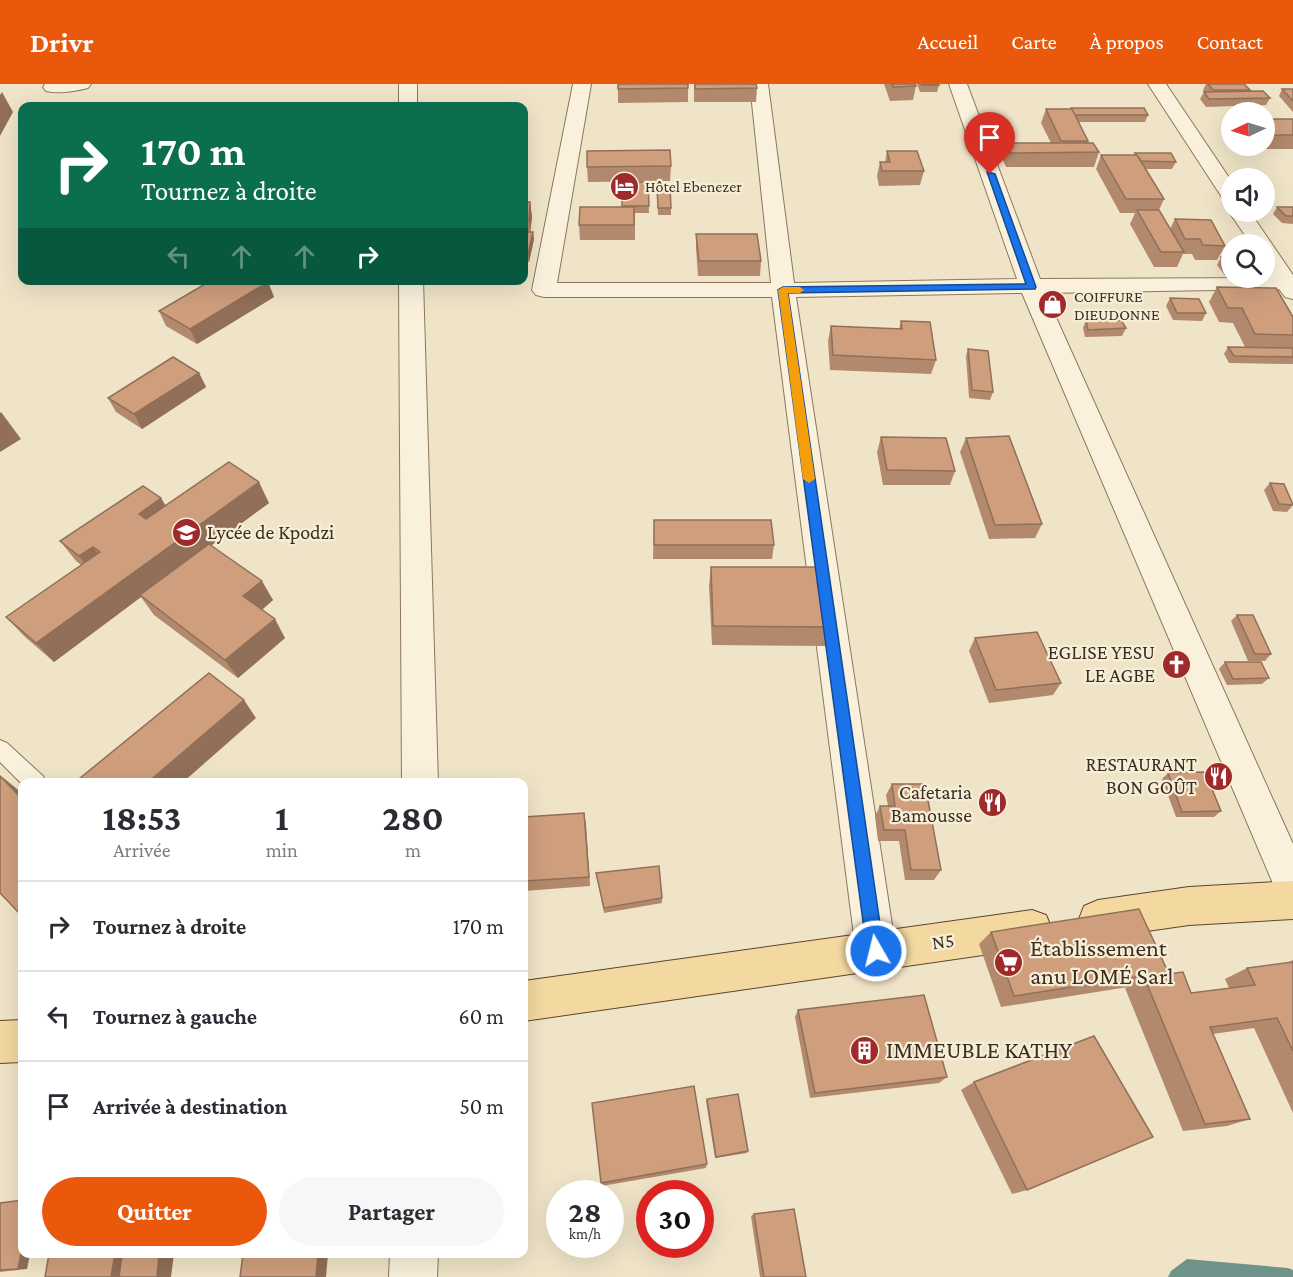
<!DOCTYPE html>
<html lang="fr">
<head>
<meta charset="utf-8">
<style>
	body { margin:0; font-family:"Crimson Pro",serif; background:#f7f7f7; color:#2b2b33; height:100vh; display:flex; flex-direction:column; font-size:22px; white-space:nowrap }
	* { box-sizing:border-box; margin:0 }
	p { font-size:20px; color:#7c7c81 }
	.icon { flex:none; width:33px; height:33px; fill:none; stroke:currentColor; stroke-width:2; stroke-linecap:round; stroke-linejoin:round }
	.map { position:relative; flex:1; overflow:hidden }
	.panel { position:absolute; left:18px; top:694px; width:510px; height:480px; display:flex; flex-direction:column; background:#fff; border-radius:12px; box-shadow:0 6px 24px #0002 }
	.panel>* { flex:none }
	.hud { position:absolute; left:18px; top:18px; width:510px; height:183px; border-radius:12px; box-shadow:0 6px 24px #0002; background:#0b6e4f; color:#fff; overflow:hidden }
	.needle { width:39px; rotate:266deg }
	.tools { position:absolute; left:1221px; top:18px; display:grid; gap:12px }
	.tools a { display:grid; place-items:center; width:54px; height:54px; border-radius:50%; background:#fff; box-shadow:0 6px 24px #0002; font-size:30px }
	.speed { position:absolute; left:546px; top:1096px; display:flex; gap:12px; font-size:30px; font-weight:700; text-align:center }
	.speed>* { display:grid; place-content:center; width:78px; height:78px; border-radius:50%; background:#fff; box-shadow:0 6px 24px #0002; line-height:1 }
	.speed small { font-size:15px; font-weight:400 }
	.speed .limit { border:9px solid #d22; background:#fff; color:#111 }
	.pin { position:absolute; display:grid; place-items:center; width:51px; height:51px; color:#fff; margin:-62px -26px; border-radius:50% 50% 50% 0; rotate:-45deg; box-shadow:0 0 6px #0007 }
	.pin .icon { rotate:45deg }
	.me { position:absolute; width:66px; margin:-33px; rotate:352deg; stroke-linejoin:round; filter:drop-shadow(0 0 4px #0008) }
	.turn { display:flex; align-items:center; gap:21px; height:126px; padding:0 24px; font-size:27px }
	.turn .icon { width:78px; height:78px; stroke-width:2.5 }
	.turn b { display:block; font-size:42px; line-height:51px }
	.lanes { display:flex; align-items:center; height:57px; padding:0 24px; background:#0003; justify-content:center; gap:30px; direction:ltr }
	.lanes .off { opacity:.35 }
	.eta { display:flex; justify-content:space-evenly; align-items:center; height:102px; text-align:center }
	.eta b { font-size:36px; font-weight:700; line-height:42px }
	.button { display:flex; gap:12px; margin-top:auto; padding:12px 24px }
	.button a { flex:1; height:69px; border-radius:36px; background:#ea580c; color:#fff; font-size:24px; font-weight:700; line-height:69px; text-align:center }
	.button a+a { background:#f7f7f7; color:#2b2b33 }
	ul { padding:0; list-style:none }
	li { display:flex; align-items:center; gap:18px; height:90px; padding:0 24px; border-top:2px solid #e1e1e2 }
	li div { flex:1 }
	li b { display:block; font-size:22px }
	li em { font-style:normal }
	header { display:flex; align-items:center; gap:36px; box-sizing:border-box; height:84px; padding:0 30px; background:#ea580c; color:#fff }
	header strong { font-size:28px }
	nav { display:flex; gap:33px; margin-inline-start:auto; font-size:21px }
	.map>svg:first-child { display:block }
</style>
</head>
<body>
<header>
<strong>Drivr</strong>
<nav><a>Accueil</a><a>Carte</a><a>À propos</a><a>Contact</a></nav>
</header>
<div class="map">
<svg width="1293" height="1193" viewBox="0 0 1293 1193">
	<rect width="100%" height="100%" fill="#f0e4c8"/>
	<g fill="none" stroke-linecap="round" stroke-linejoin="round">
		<path fill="#6f938a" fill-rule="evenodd" d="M1187 1175 1288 1184 1293 1186V1193H1168L1171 1187Z"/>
		<defs>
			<path id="lane" d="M0 656 7 659 43 692 46 699 22 700 0 678Z"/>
			<g id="street">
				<path d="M45 0H91L88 4C76 7 58 10 46 7L43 3Z"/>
				<rect x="399" y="0" width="18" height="22"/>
				<path d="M573 0H591L557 199H771L750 0H768L794 199 1017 195 949 0H967L1040 195 1264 194V191H1271L1264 182V160H1251L1229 128 1232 125V128H1250L1293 191V215L1285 213 1279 205 1045 209 1293 760V821L1280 816 1022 209 796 213 896 867 890 881 876 887 862 881 856 867 772 213H544L536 211 532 206Z"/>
				<path d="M1148 0H1166L1232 98V120L1225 118Z"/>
				<path d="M399 196H423L438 699H402Z"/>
				<path d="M390 1170H438L437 1193H389Z"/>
			</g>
			<g id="primary">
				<path d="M1293 797V835L1189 841 1098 854 1084 848 1079 835 1084 822 1098 816 1189 803Z"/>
				<path d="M1032 826 1046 831 1052 845 1046 859 1032 864 524 937V897Z"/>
				<path d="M22 936V978L0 979V937Z"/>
			</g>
		</defs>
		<use href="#lane" stroke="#8d765c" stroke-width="2"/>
		<use href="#street" stroke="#8d765c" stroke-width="2"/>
		<use href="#primary" stroke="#5b4430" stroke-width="2"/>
		<use href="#lane" fill="#faf1dc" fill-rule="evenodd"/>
		<use href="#street" fill="#faf1dc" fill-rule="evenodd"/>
		<use href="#primary" fill="#f3d9a0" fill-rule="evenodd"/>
	</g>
	<g fill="#b2896c">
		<path d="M618 0 688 4V18L618 19Z"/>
		<path d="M694 0H756L757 4 756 18H694Z"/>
		<path d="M884 0H915L916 2 913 16 890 17Z"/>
		<path d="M917 0H938L939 1 937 8H920Z"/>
		<path d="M1206 0H1244L1250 6 1249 8 1270 14 1266 21 1206 23 1200 15 1204 8H1205L1203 6Z"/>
		<path d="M1282 5H1293V28L1279 12Z"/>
		<path d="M1046 25 1148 31 1145 38H1078L1088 57V59L1099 68 1094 83H1006L1002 74 1006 59H1051L1041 39Z"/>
		<path d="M1264 35H1293V65H1250L1247 62H1264Z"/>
		<path d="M887 67 924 87 920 101 879 102 877 92 880 78H885Z"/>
		<path d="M1135 69 1176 78 1172 85H1146L1164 115 1159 126 1170 145 1175 135 1225 162 1217 176H1195L1192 170H1183L1177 183H1154L1130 140 1135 129H1120L1096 85 1101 71H1134Z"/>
		<path d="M671 82 670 97 588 98 587 83Z"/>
		<path d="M648 98 649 129H635V156H580L579 141 622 123Z"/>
		<path d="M657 102 671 124V131H658Z"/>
		<path d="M524 118H530L532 133 530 148 534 155 529 178H524Z"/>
		<path d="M1277 123H1293V140L1282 139 1273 130Z"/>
		<path d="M696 150 761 177 760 192H698L696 164Z"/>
		<path d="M1221 173H1232V193H1226L1217 181Z"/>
		<path d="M268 198 274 213 197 260 166 242 159 227Z"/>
		<path d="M1217 203 1293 233V280L1229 279 1224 270 1228 263H1245L1233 239 1219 238 1209 218Z"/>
		<path d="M1170 214 1206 229 1202 237 1173 236 1166 222Z"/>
		<path d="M1086 236 1126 244 1122 252 1085 253 1083 244Z"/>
		<path d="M901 237 936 276 931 290 830 286 828 257 831 242 899 245Z"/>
		<path d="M968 265 993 308 990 316 969 314 966 272Z"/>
		<path d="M199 289 206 303 142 345 116 328 108 314Z"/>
		<path d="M881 353 955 387 950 401H883L877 368Z"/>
		<path d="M966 354 1042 440 1035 454 989 455 960 368Z"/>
		<path d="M1270 399 1293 421 1287 428 1273 427 1264 406Z"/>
		<path d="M269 419 211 461 273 516 262 526 285 554 238 594 154 531 141 513 54 578 24 552 6 533 81 481 76 477 60 457 166 422Z"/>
		<path d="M654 436 774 461 772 475H653Z"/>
		<path d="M711 483 833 543 828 562 712 561 709 502Z"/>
		<path d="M1237 531 1271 570 1265 577H1248L1231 537Z"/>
		<path d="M975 554 1061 599 1053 611 989 619 969 567Z"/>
		<path d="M1225 578 1269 594 1262 600 1227 601 1219 585Z"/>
		<path d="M1168 689 1221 727 1214 733H1176L1162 695Z"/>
		<path d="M892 700 941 786 934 796H905L899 757H878L875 732 880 722H888L886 711Z"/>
		<path d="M584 729 590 802 524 807V733Z"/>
		<path d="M596 789 662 814V819L604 829Z"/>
		<path d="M991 848 1168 888 1163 891 1191 909 1229 904 1225 895 1247 884 1287 879 1293 876V1029L1254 944 1213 950 1250 1035 1227 1042 1183 1047 1125 904 1128 903 1001 923 979 860Z"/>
		<path d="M798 926 947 993 939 999 810 1014 795 933Z"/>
		<path d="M974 998 1027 1106 1012 1110 961 1006Z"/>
		<path d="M707 1015 748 1067 747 1069 715 1074 706 1017Z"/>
		<path d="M707 1080 706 1084 602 1102 601 1099Z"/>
		<path d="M0 1119 27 1185 0 1188Z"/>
		<path d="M754 1130 806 1193H760L751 1132Z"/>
	</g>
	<g fill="#916f58">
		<path d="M2 8 13 28 0 52V11Z"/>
		<path d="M530 118 532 133 530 150 529 136Z"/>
		<path d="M533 148 534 155 529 178 528 170Z"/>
		<path d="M268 198 274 213 197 260 190 245Z"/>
		<path d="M199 289 206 303 142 345 134 330Z"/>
		<path d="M1 328 21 355 0 368V329Z"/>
		<path d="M259 398 269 419 142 513 140 511 141 513 54 578 36 559Z"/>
		<path d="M161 414 174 435 152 450 139 430Z"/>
		<path d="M93 463 108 483 95 492 79 472Z"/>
		<path d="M262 497 273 516 254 532 243 512Z"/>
		<path d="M275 535 285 554 238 594 225 576Z"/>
		<path d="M244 616 256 634 182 699H147Z"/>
		<path d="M0 691 17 705 22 710V715Z"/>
		<path d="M584 729 586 740 590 802 589 793Z"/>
		<path d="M22 1164V1170H30L27 1185H18Z"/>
		<path d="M115 1170H130L127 1193H111Z"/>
		<path d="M159 1170H174L171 1193H157Z"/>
		<path d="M318 1170H328L326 1193H316Z"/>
	</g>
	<g fill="#cf9f7d" stroke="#916f58" stroke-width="1.5">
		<path d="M618 0H688V4L618 5Z"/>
		<path d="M695 0H756L757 4 695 5Z"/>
		<path d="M892 0H915L916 2 893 3Z"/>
		<path d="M921 0H938L939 1H922Z"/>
		<path d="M1208 0H1244L1250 6H1213Z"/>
		<path d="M1282 5H1293V17Z"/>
		<path d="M1263 7 1270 14 1209 15 1204 8Z"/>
		<path d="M1071 24H1144L1148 31H1075Z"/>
		<path d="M1046 25H1072L1088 57H1061Z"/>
		<rect x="1264" y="35" width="29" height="16"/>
		<path d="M1006 59H1093L1099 68 1011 69Z"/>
		<path d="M670 66 671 82 587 83V67Z"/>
		<path d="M887 67H917L924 87H882L880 78H890Z"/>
		<path d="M1135 69H1171L1176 78 1141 77Z"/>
		<path d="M1101 71H1137L1164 115H1126Z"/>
		<path d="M622 98H648L649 122H622Z"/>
		<path d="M657 102H670L671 124H658Z"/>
		<path d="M524 118H530L529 136H524Z"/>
		<path d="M580 123H634V141H579Z"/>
		<path d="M1277 123H1293V132H1286Z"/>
		<path d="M1137 126H1159L1184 168H1161Z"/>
		<path d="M1175 135 1211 136 1225 162 1203 161 1200 155H1185Z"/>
		<path d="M524 148H533L528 170H524Z"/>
		<path d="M696 150H757L761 177H699Z"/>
		<path d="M1221 173H1232V186H1230Z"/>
		<path d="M212 196H265L268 198 190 245 159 227Z"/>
		<path d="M1217 203 1276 204 1293 233V251L1255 250 1242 224H1228Z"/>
		<path d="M1170 214 1199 215 1206 229H1177Z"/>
		<path d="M1086 236H1121L1126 244 1088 246Z"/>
		<path d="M901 237 930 238 936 276 833 271 831 242 902 245Z"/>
		<path d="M1228 263 1293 264V273L1234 272Z"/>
		<path d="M968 265 988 267 993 308 972 306Z"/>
		<path d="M173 273 199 289 134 330 108 314Z"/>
		<path d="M1009 352 1042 440 995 441 966 354Z"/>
		<path d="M881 353 946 354 955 387 887 386Z"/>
		<path d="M229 378 259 398 36 559 6 533 100 468 93 463 79 472 60 457 143 402 161 414 139 430 146 435Z"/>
		<path d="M1270 399 1284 400 1293 421 1279 420Z"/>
		<path d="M654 436H771L774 461H654Z"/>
		<path d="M209 460 262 497 243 512 275 535 225 576 140 511Z"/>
		<path d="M711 483H825L833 543 713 542Z"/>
		<path d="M1237 531H1253L1271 570H1255Z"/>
		<path d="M1037 548 1061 599 996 606 975 554Z"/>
		<path d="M1225 578H1261L1269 594 1233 595Z"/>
		<path d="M209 589 244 616 147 699H74Z"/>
		<path d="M1205 688 1221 727 1182 728 1168 689Z"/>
		<path d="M0 692 22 715V828L20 830 0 809Z"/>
		<path d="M892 700H925L941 786H911L905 746H884L880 722H895Z"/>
		<path d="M584 729 589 793 524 797V733Z"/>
		<path d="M659 782 662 814 604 824 596 789Z"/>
		<path d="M1139 825 1168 888 1014 912 991 848Z"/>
		<path d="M1293 878V967L1277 934 1210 943 1250 1035 1205 1040 1144 893 1183 888 1191 909 1255 901 1247 884Z"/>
		<path d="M924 911 947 993 815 1009 798 926Z"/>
		<path d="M1094 952 1153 1053 1027 1106 974 998Z"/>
		<path d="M694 1002 707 1080 601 1099 592 1019Z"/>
		<path d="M738 1010 748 1067 716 1073 707 1015Z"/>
		<path d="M22 1116V1164L18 1185 0 1186V1119Z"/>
		<path d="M794 1125 806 1193H764L754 1130Z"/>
		<path d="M49 1170H115L111 1193H45Z"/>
		<path d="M122 1170H159L157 1193H119Z"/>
		<path d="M243 1170H318L316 1193H240Z"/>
	</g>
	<path fill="#1a73e8" stroke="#114b97" stroke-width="1.5" d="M987 88 995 90 1036 203 1035 205 788 209 884 867 881 872 876 875 870 872 867 867 778 206 783 203 1026 200Z"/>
	<path fill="#f59e0b" d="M783 203H800L804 206 800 209H788L815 395 809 399 803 395 778 206Z"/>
	<defs>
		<symbol id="hotel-disc" viewBox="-11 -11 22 22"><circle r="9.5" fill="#9e2a2b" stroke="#f7eed8"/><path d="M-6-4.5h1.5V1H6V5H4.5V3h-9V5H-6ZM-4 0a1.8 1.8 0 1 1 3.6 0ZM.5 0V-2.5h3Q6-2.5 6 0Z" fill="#fff"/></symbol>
		<symbol id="shop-disc" viewBox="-11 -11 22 22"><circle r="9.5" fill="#9e2a2b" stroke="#f7eed8"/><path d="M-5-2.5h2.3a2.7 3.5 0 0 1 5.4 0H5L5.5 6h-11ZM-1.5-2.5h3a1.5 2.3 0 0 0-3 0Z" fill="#fff"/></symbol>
		<symbol id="school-disc" viewBox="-11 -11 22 22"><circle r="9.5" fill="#9e2a2b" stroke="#f7eed8"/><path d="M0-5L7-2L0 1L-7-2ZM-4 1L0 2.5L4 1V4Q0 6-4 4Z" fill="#fff"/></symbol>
		<symbol id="church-disc" viewBox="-11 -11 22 22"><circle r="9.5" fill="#9e2a2b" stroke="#f7eed8"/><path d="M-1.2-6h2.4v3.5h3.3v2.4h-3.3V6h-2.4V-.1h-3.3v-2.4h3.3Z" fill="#fff"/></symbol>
		<symbol id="restaurant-disc" viewBox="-11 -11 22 22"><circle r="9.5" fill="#9e2a2b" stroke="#f7eed8"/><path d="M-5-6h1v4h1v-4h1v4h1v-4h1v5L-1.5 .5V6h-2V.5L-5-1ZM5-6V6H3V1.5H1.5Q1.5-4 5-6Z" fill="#fff"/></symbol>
		<symbol id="supermarket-disc" viewBox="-11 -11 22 22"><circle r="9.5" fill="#9e2a2b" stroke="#f7eed8"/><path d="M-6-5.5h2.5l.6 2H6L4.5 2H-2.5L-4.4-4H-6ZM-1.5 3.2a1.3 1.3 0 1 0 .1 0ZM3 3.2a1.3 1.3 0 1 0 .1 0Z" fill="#fff"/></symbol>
		<symbol id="building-disc" viewBox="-11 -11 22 22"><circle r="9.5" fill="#9e2a2b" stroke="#f7eed8"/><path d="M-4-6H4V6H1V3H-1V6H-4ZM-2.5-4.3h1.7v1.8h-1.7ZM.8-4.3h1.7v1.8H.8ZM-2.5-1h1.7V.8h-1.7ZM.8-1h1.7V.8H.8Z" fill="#fff"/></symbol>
	</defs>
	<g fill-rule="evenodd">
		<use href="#hotel-disc" x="608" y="86" width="33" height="33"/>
		<use href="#shop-disc" x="1036" y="204" width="33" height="33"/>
		<use href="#school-disc" x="170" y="432" width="33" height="33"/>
		<use href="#church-disc" x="1160" y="564" width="33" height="33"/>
		<use href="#restaurant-disc" x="1202" y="676" width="33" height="33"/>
		<use href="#restaurant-disc" x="976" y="702" width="33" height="33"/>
		<use href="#supermarket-disc" x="992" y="862" width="33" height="33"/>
		<use href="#building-disc" x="848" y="950" width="33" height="33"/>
	</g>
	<g text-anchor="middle" stroke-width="4.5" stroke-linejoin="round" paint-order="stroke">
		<g font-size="16" fill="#3d2e20" stroke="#f7eed8" text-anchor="start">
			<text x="645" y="108">Hôtel Ebenezer</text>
			<text x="1074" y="218">COIFFURE<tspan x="1074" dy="18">DIEUDONNE</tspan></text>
		</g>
		<g font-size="20" fill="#3d2e20" stroke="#f7eed8" text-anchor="end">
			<text x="207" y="455" text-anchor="start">Lycée de Kpodzi</text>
			<text x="1155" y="575">EGLISE YESU<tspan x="1155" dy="23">LE AGBE</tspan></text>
			<text x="1197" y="687">RESTAURANT<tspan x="1197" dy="23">BON GOÛT</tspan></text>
			<text x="972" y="715">Cafetaria<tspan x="972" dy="23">Bamousse</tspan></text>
		</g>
		<g font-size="20" fill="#3d2e20" stroke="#f7eed8">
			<text transform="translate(943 857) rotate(-8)" y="7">N5</text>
		</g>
		<g font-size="24" fill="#3d2e20" stroke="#f7eed8" text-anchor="start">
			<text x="1030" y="872">Établissement<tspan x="1030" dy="28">anu LOMÉ Sarl</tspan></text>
			<text x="886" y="974">IMMEUBLE KATHY</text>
		</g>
	</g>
</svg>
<div class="tools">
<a><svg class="needle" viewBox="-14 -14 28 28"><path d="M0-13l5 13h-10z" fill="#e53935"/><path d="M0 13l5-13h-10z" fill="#7c7c81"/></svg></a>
<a><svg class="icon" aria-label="sound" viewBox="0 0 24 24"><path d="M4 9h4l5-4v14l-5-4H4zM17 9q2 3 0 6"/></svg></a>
<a><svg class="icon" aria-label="search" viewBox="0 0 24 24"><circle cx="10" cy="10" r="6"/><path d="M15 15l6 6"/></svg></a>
</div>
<div class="speed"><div>28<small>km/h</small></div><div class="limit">30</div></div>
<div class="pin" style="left:990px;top:90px;background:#d93025"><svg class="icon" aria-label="arrive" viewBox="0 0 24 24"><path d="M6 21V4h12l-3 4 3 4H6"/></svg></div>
<svg class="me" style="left:876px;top:867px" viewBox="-20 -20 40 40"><circle r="17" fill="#1a73e8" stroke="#fff" stroke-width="3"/><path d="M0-11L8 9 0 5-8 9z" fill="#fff"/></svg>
<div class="hud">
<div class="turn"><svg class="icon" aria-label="right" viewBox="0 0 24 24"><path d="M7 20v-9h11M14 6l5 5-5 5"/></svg><div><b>170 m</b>Tournez à droite</div></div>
<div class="lanes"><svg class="icon off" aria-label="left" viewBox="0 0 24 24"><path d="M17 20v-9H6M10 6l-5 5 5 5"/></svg><svg class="icon off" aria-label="ahead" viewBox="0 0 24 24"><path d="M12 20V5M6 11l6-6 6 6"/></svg><svg class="icon off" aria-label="ahead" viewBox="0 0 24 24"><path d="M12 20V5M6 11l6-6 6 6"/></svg><svg class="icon" aria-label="right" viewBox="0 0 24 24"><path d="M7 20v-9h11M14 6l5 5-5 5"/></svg></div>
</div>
<section class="panel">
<div class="eta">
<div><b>18:53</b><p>Arrivée</p></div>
<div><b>1</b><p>min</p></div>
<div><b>280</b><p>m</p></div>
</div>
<ul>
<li><svg class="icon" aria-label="right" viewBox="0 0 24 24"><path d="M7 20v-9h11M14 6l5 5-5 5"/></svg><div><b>Tournez à droite</b></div><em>170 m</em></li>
<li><svg class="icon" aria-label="left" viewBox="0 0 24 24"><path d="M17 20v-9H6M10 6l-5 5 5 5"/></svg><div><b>Tournez à gauche</b></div><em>60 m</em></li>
<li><svg class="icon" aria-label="arrive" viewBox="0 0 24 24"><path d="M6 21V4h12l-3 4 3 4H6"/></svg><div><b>Arrivée à destination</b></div><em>50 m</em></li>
</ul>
<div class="button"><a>Quitter</a><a>Partager</a></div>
</section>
</div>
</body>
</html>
